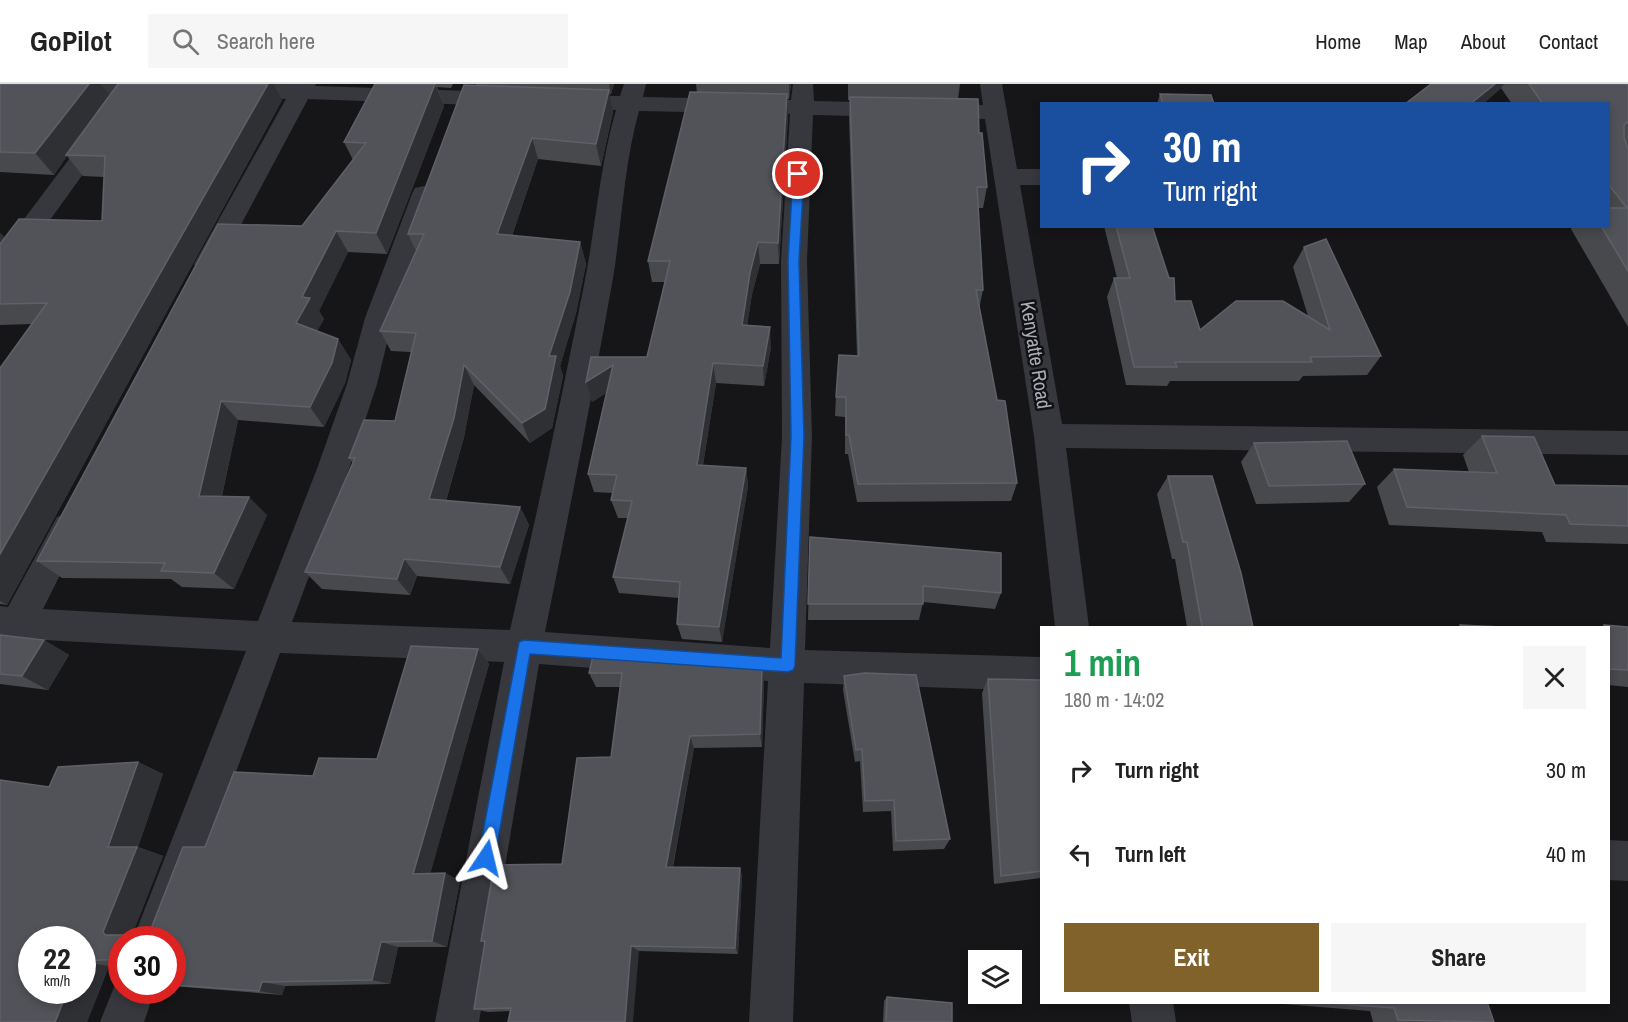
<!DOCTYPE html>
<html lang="en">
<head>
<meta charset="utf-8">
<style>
	body { margin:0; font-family:"Archivo Narrow",sans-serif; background:#f6f6f6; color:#222; height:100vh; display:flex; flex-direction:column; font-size:22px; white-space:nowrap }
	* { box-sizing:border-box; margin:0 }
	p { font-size:20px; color:#767676 }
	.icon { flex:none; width:33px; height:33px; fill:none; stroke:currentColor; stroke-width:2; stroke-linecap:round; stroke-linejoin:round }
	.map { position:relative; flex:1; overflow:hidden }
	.drawer { position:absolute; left:1040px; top:542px; width:570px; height:378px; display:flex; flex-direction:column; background:#fff; border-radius:0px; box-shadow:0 3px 9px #0003 }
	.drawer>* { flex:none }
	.banner { position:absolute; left:1040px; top:18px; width:570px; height:126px; border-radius:0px; box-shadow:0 3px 9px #0003; background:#1a4fa0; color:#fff; overflow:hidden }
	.controls { position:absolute; left:968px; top:866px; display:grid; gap:12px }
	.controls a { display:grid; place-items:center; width:54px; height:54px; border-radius:0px; background:#fff; box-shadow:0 3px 9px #0003; font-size:30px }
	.speed { position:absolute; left:18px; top:842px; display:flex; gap:12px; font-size:30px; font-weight:700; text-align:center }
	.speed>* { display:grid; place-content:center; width:78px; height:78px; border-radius:50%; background:#fff; box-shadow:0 3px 9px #0003; line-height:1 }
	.speed small { font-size:15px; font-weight:400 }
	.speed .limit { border:9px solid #d22; background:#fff; color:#111 }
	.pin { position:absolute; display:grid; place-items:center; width:51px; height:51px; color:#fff; margin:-26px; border:3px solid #fff; border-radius:50%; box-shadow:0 2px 6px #0007 }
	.me { position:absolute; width:66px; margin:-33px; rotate:10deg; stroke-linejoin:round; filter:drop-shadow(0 0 4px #0008) }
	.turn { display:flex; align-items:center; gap:21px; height:126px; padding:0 24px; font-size:27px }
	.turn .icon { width:78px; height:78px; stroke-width:2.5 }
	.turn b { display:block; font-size:42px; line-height:51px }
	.round { display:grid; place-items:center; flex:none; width:63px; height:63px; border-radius:0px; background:#f6f6f6 }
	.summary { display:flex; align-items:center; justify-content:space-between; height:102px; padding:0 24px }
	h1 { font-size:36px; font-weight:800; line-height:45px; color:#1e9e55 }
	.cta { display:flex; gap:12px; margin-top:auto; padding:12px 24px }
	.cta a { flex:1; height:69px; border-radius:0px; background:#80622a; color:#fff; font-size:24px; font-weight:800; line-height:69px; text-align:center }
	.cta a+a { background:#f6f6f6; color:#222 }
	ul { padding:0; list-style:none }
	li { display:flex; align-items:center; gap:18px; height:84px; padding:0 24px }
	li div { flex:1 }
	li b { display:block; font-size:22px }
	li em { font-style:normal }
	header { display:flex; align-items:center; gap:36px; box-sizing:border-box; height:84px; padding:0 30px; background:#fff; border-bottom:2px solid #e0e0e0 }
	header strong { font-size:28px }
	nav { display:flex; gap:33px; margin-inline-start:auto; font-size:21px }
	.search { width:420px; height:54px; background:#f6f6f6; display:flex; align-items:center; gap:15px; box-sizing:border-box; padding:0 21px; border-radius:0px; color:#767676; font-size:22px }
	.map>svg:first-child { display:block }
</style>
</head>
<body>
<header>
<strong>GoPilot</strong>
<div class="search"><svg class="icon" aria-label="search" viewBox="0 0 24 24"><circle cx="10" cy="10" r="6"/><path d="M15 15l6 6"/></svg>Search here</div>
<nav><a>Home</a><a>Map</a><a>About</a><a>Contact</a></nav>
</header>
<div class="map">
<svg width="1628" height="938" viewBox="0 0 1628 938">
	<rect width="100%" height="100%" fill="#161618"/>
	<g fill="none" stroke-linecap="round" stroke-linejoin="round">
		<g fill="#37383d" fill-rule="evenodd">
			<path d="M0 0H170L172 4 169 9 161 11 0 9Z"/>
			<path d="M230 0H316L315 2 503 8 511 10 514 15 511 20 503 22 308 15 220 180 216 186 207 189 198 186 194 180 286 15 225 11 222 6 225 1Z"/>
			<path d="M624 0H646L643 13 791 16 793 0H813L814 17 983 21 980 0H1002L1017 85H1041V101H1020L1062 340 1628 347V371L1066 364 1089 543H1055L1034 352 985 35 813 31 807 177 812 353 805 566 1041 573V607L804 599 793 938H749L768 597 539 580 479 938H435L504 578 280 569 172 861V855H133L246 567 26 555 12 577 0 582V522L8 523 57 433 68 429 79 433 84 443 43 525 258 537 318 382 347 300 365 234 412 110 415 104 424 102 433 104 436 110 393 234 377 300 350 382 292 538 510 546C537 430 562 313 585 196 596 140 600 80 616 26L566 25 558 23 555 18 558 13 566 11 620 12ZM639 27 790 30 781 177 782 353 770 564 545 548C569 430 592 312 613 194 622 139 624 80 639 27Z"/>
			<path d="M102 40 110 42 114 47 9 193 0 195V167L94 42Z"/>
			<path d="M1608 756 1628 757V797L1608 796Z"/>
			<path d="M122 890V906H155L144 938H100L119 891Z"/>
			<path d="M1129 918H1173L1176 938H1132Z"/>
		</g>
	</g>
	<g fill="#47494d" fill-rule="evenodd">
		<path d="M0 0H101L109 11 282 16 7 521 0 520V284L32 240 0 241V149L5 154 102 137 104 93 83 92 67 72 54 91 0 88Z"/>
		<path d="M375 0H453L451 4 437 3 444 22 387 170 348 168 319 227 324 235 317 247 338 255 351 276 345 299 324 343 238 336 222 412 267 431 234 505 182 503 171 495 62 494 37 477 302 142 353 76 344 58Z"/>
		<path d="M476 0H614L611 10H609L613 28 601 82 538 75 512 152 580 158 586 180 576 229 560 282 563 292 552 344 530 359 474 301 464 353 446 417 520 423 529 441 510 500 417 492 410 511 322 505 305 488 353 379 349 374 395 337 411 268 391 267 380 247 416 167 408 150 477 2Z"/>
		<path d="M696 0H791L789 15H787L788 32 779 180H760L752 210 747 242 771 263 764 302 716 299 703 381 746 384 748 402 722 558 682 555 677 540 679 514 619 509 613 493 628 434H618L611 416 613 409 594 408 588 390 606 309 592 318 586 298 647 273 665 198H652L648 177 697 9Z"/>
		<path d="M848 0H960L958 15 979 49 987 103 983 124H978L983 206 979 225 997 316 1017 399 1011 417 857 418 848 370H845V333L835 332 836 313 857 272 849 34 850 16H848Z"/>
		<path d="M1431 0H1628V243L1571 145 1573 142H1608V20H1512L1501 4 1483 20H1405Z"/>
		<path d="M1160 10 1214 20H1157Z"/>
		<path d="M1104 142H1152L1175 217 1200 246 1308 232 1293 183 1304 163 1381 272 1367 291 1303 292 1299 297H1170L1167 302 1126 301 1107 213 1114 194H1117Z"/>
		<path d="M1482 352 1555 401 1628 402V460L1546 458 1542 448 1389 441 1377 403 1394 385 1469 388 1463 371Z"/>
		<path d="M1254 359 1365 400 1349 418 1256 420 1241 378Z"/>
		<path d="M1168 392 1253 543H1187L1175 475H1172L1157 410Z"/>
		<path d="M810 453 1001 509 995 525 923 518 919 536H808Z"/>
		<path d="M1604 541 1628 543V603L1608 601V543H1601Z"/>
		<path d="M0 551 44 556 69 571 48 606 0 600Z"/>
		<path d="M411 562 478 565 489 580 430 790 445 789 460 797 447 863H398L390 900 285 902 282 911 172 902V855H122V882H109L87 938H0V696L49 703 58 683 138 678 163 690 138 763 163 772 132 851H143L148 853 183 763H205L234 688 313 692 319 674 377 675ZM32 855H82V906H32Z"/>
		<path d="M762 585 764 599 762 663 694 664 673 783 740 784 742 793 738 870 639 867 511 927 488 928 474 925 485 859 481 857 497 788 562 780 611 673 621 603H596L589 589Z"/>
		<path d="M844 592 950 755 944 765 893 767 891 727 863 728 860 677 855 678 843 606Z"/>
		<path d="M988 595 1041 596V794L994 800 982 609Z"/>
		<path d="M887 913 952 938H883L884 917Z"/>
		<path d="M1257 918H1487L1494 938H1373L1370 927Z"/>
	</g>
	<g fill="#2f3033">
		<path d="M89 0H101L111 13 66 71 67 72 54 91 35 69Z"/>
		<path d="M268 0H274L282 16 7 521 0 517V470Z"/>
		<path d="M435 0 444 22 387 170 376 149Z"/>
		<path d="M609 0H614L611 10Z"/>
		<path d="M789 0H791L789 15Z"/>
		<path d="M1495 0H1504L1501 4 1483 20H1470Z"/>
		<path d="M609 6 613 28 601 82 596 60Z"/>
		<path d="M787 10 788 32 779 180 778 159Z"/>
		<path d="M532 54 538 75 505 172 497 150Z"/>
		<path d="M336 147 348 168 319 227 324 235 310 260 296 239 302 213Z"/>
		<path d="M0 149 6 155 0 164Z"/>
		<path d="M580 158 586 180 576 229 560 282 563 292 552 344 530 359 522 339 549 272Z"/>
		<path d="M758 158 760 180 752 210 744 262 742 241 750 189Z"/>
		<path d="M770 243 771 263 764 302 763 282Z"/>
		<path d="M338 255 351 276 345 299 324 343 310 323Z"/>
		<path d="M713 279 716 299 700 400 697 381Z"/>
		<path d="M464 281 474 301 464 353 441 433 429 415Z"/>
		<path d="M613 281 618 301 592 318 586 298Z"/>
		<path d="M221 317 238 336 218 430 199 412Z"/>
		<path d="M746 384 748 402 722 558 719 543Z"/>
		<path d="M249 413 267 431 234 505 214 489Z"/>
		<path d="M520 423 529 441 510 500 500 483Z"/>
		<path d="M404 475 417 492 410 511 397 495Z"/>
		<path d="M44 556 69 571 48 606 22 592Z"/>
		<path d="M478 565 489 580 428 798 413 790Z"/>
		<path d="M762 585 764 599 762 663 760 650Z"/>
		<path d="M690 652 694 664 671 791 666 783Z"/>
		<path d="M138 678 163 690 138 763 163 772 131 854 105 851 103 848 108 763Z"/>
		<path d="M740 784 742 793 738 870 735 864Z"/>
		<path d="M445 789 460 797 447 863 432 857Z"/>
		<path d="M143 851 160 855H143Z"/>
		<path d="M381 858 398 863 390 900 372 896Z"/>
		<path d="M631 862 639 867 633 938H625Z"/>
		<path d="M82 878 109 882 87 938H55L68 906H82Z"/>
		<path d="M262 898 285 902 282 911 259 907Z"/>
	</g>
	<g fill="#525359" stroke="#5f6168" stroke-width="1.5">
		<path d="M0 0H89L35 69 0 68Z"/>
		<path d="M118 0H268L0 470V284L47 219 0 220V160L19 135 102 137 105 72 66 71Z"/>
		<path d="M375 0H435L376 149 336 147 302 213 310 214 296 239 338 255 332 279 310 323 221 317 199 412 249 413 214 489 161 487 165 479 37 477 218 140 302 142 366 59 344 58Z"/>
		<path d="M1431 0H1495L1470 20H1405Z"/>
		<path d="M1529 0H1628V39L1627 38 1624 41V53L1628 65V187L1601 142H1608V124H1627L1608 100V20H1543Z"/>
		<path d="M464 1 609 6 596 60 532 54 497 150 580 158 570 208 549 272H556L545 325 522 339 464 281 454 334 429 415 520 423 500 483 404 475 397 495 305 488 355 374H349L364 336 395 337 416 249 380 247 424 150H408Z"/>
		<path d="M690 8 787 10 778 159 758 158 750 189 742 241 770 243 763 282 713 279 697 381 746 384 719 543 677 540 680 498 613 493 632 417 611 416 617 391 588 390 613 281 586 298 591 273H647L670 177H648Z"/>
		<path d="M1160 10 1211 11 1214 20H1163Z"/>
		<path d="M850 13 978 15 979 49H982L987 103H977L983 206H976L997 316 1005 317 1017 399 858 400 849 351H846V313H836L839 271 859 272Z"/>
		<path d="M1116 142H1152L1169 194H1174L1175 217H1191L1200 246 1236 217H1283L1330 246 1304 163 1326 155 1381 272 1310 273 1312 278H1175L1177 283H1134L1114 194H1130Z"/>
		<path d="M1482 352 1534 353 1555 401 1628 402V442L1570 440 1566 431 1407 423 1394 385 1497 389Z"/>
		<path d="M1347 357 1365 400 1269 402 1254 359Z"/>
		<path d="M1168 392H1212L1241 489 1253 543H1202L1187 458H1183Z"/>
		<path d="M810 453 1001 469V509L923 502V520H808Z"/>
		<path d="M1460 541 1501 543H1460Z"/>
		<path d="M1604 541 1628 543V586L1608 585V543H1604Z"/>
		<path d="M0 551 44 556 22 592 0 590Z"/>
		<path d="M411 562 478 565 413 790 445 789 432 857 381 858 372 896 262 898 259 907 172 901V855H147L183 763H205L234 688 313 692 319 674 377 675Z"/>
		<path d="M593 572 762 585 760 650 690 652 666 783 740 784 735 864 631 862 625 938H508L511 924 474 925 485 857H481L493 788H497L498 781 562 780 577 674 611 673 622 589H589Z"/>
		<path d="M865 589 916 591 950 755 896 757 894 716 865 717 862 665 856 666 844 592Z"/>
		<path d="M988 595 1041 596V787L1001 792Z"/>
		<path d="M138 678 108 763H137L103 848 105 851H143V855H122V875L82 877V855H32V906H68L55 938H0V696L49 703 58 683Z"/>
		<path d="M887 913 952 919V938H886Z"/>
		<path d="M1315 918H1487L1494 938 1398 936 1394 924Z"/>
	</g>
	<path fill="#1a73e8" stroke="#114b97" stroke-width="1.5" d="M798 87 804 90 799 177 804 352 795 582 793 586 788 588 530 570 495 774 492 780 486 782 480 780 478 774 519 558 524 556 781 574 791 352 788 177 793 90Z"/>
	<g text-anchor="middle" stroke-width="5" stroke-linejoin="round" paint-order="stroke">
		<g font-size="20" fill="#a8adb8" stroke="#111113">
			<text transform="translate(1036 271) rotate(81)" y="7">Kenyatte Road</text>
		</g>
	</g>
</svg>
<div class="controls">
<a><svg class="icon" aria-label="layers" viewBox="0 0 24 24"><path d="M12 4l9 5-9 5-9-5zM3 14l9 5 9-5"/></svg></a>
</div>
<div class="speed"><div>22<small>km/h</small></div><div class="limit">30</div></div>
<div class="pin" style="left:798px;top:90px;background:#d93025"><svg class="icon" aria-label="arrive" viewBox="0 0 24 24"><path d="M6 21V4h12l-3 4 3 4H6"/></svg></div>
<svg class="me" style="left:486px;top:774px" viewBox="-20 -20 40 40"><path d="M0-17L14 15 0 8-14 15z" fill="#1a73e8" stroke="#fff" stroke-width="4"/></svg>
<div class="banner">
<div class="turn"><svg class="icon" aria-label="right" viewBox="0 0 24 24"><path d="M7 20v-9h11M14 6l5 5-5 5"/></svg><div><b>30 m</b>Turn right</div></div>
</div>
<section class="drawer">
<div class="summary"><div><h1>1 min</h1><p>180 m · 14:02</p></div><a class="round"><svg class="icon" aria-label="close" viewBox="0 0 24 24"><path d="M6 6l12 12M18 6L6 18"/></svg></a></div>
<ul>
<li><svg class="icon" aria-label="right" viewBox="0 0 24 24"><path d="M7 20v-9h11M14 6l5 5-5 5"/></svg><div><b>Turn right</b></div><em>30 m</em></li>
<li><svg class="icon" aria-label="left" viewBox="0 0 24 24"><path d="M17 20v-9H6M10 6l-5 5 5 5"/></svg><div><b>Turn left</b></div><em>40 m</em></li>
</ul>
<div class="cta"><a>Exit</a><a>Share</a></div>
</section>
</div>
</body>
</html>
